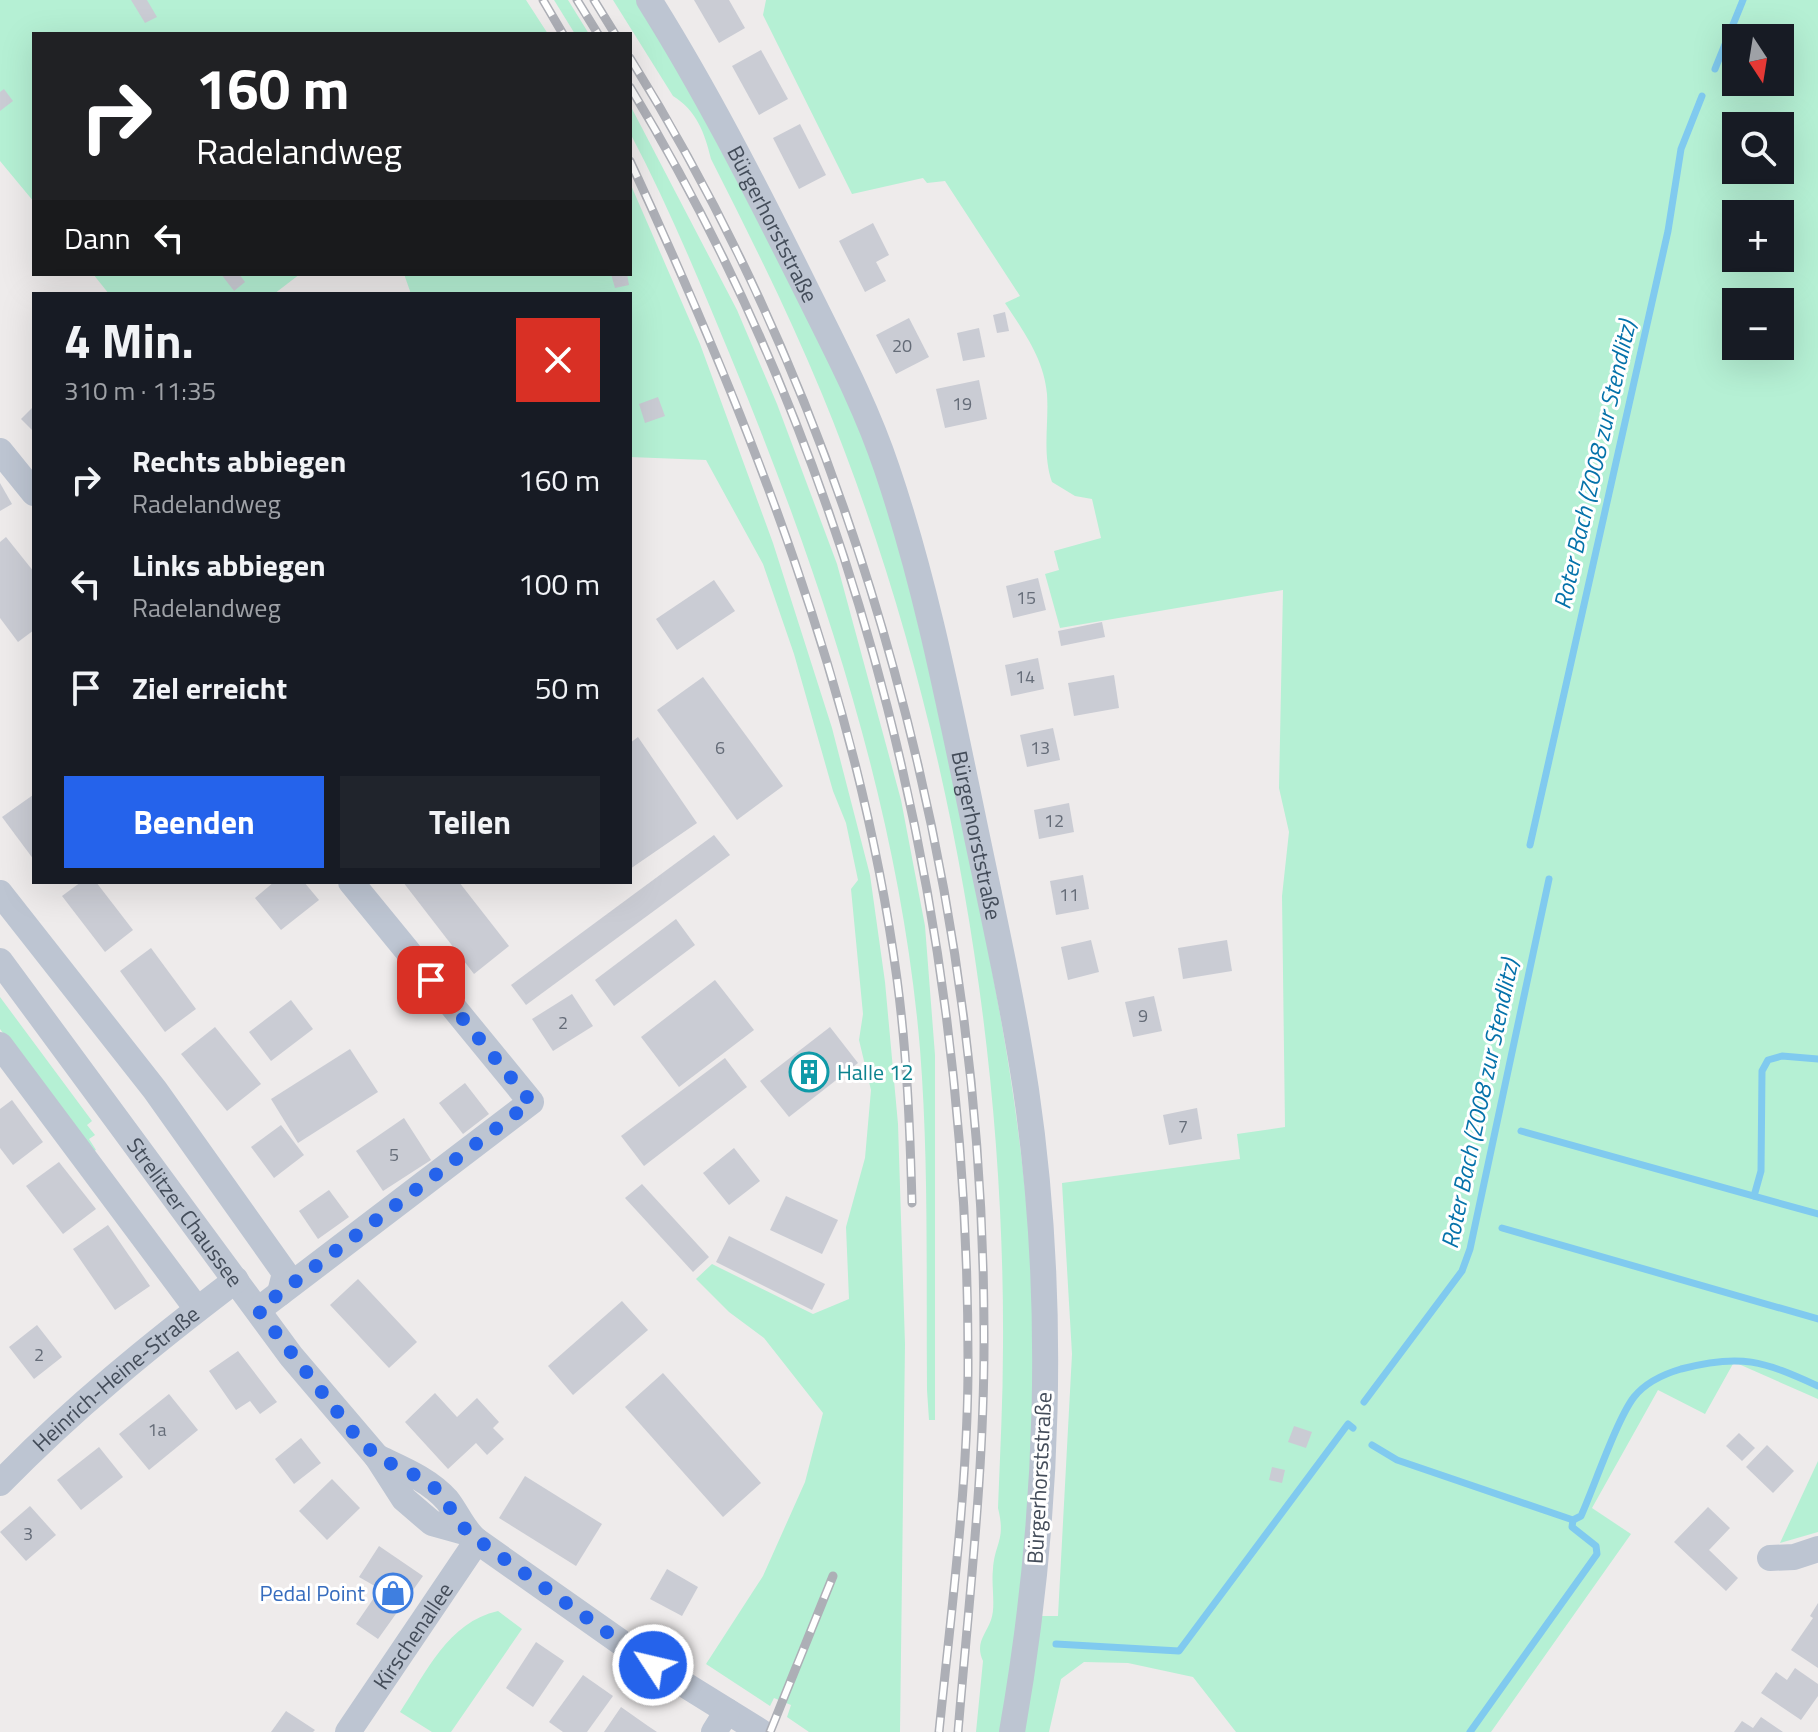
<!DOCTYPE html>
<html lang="de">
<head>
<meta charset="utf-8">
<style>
	body { margin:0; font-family:"Titillium Web",sans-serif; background:#20242c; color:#f1f3f6; height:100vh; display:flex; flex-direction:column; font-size:30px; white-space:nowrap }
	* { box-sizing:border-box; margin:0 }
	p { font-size:26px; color:#9ea1a6 }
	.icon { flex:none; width:44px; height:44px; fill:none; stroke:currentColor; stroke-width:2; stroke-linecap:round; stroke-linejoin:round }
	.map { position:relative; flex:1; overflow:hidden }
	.sheet { position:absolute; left:32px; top:292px; width:600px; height:592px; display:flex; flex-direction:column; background:#171b24; border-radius:0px; box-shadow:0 8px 32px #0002 }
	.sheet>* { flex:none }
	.banner { position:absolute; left:32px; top:32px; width:600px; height:244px; border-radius:0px; box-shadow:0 8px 32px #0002; background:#202124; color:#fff; overflow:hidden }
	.needle { width:52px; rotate:168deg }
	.fabs { position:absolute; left:1722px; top:24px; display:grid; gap:16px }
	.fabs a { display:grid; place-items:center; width:72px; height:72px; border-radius:0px; background:#171b24; box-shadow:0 8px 32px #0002; font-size:40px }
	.pin { position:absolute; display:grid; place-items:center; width:68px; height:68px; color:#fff; margin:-34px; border-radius:16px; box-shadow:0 4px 12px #0006 }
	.me { position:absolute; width:88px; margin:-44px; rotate:305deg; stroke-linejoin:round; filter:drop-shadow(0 0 6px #0008) }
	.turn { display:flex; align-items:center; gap:28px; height:168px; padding:0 32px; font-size:36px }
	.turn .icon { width:104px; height:104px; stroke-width:2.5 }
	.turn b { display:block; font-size:56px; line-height:68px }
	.then { display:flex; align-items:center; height:76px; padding:0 32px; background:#0003; gap:16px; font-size:30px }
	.round { display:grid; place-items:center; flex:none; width:84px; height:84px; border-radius:0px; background:#20242c }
	.headline { display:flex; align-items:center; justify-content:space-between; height:136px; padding:0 32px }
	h1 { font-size:48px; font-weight:700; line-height:60px }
	.primary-button { display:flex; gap:16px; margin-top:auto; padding:16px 32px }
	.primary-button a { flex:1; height:92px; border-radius:0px; background:#2563eb; color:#fff; font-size:32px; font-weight:700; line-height:92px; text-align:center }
	.primary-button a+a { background:#20242c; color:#f1f3f6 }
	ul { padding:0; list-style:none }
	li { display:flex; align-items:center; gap:24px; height:104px; padding:0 32px }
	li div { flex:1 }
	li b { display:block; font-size:30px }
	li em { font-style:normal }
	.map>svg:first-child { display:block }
</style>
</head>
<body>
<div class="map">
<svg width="1818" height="1732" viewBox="0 0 1818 1732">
	<rect width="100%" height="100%" fill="#eeebeb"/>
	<g fill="#b5f0d4" fill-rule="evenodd">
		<path d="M0 0H526L548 34H34V202L0 161Z"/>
		<path d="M554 0H568L589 34H575Z"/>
		<path d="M613 0H638C689 86 734 175 780 264 803 309 831 354 850 401 899 525 927 657 954 787 983 920 1011 1053 1025 1189 1043 1363 1029 1559 1002 1732H976L983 1661C975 1643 985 1636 991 1620 996 1606 991 1585 993 1569 995 1542 1006 1540 998 1508 1000 1454 1003 1400 1003 1346 1005 1028 943 688 822 394 789 314 750 236 711 159 705 133 696 110 673 96Z"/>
		<path d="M766 0H1818V1399L1734 1362 1705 1414 1658 1390 1592 1508 1631 1534 1491 1732H1236L1193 1677 1128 1663 1084 1662 1061 1679 1049 1732H1023L1040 1616H1058L1072 1354 1062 1183 1240 1159 1237 1134 1285 1127 1282 896 1289 832 1279 788 1283 590 1060 628 1045 574 1059 570 1054 551 1101 538 1092 499 1075 496 1052 482C1042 453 1049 425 1047 394 1044 359 1024 332 1005 303L1020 296 945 181 927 183 923 178 852 194 763 15ZM1736 38H1780V82H1736ZM1736 126H1780V170H1736ZM1736 214H1780V258H1736ZM1736 302H1780V346H1736Z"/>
		<path d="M630 105 737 310 777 404 837 564 901 800 925 926 935 1055V1420H929L927 1390C926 1277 929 1162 920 1049 900 810 821 575 730 355 699 280 668 205 630 133Z"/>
		<path d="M630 183 700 344 773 543 832 728 870 875 885 982 898 1124 905 1344 900 1732H809L787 1717 791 1705 774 1698 770 1706 706 1664 763 1576 805 1482 823 1413 764 1338 729 1312 696 1279 712 1264 813 1314 849 1299 846 1227 865 1158 871 1090 859 1040 863 1014 851 889 858 880 846 823 833 791 794 654 763 564 706 460 630 457V294H411L404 274H630Z"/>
		<path d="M93 274H300L274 294H109Z"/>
		<path d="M0 997 92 1121 87 1125 95 1135 89 1139 96 1150 91 1153 0 1029Z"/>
		<path d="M1818 1461V1532L1780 1543Z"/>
		<path d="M498 1611 522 1629 451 1732H432L400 1712C426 1673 448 1622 498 1611Z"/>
	</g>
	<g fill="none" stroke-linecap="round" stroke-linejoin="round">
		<g stroke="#80caef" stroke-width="7">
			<path d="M1715 69 1743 0"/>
			<path d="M1530 845 1668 231 1681 149 1702 96"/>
			<path d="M1521 1131 1818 1214"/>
			<path d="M1754 1196 1761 1171 1762 1071 1768 1060 1782 1056 1818 1059"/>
			<path d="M1502 1228 1818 1319"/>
			<path d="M1364 1402 1462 1271 1470 1249 1549 879"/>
			<path d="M1372 1445 1397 1460 1573 1520 1581 1516C1594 1487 1617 1419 1634 1397 1646 1382 1664 1374 1681 1369 1741 1353 1763 1361 1818 1386"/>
			<path d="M1056 1644 1179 1651 1348 1424 1353 1428"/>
			<path d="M1470 1732 1597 1554 1596 1546 1572 1527 1573 1520"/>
		</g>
	</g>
	<g fill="#caccd4">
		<path d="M131 0H147L157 17 145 23Z"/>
		<path d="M694 0H729L745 28 719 43Z"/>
		<path d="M761 50 788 99 759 115 732 66Z"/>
		<path d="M4 89 13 101 0 111V92Z"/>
		<path d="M800 124 826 175 799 189 773 138Z"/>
		<path d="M873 223 889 255 876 262 886 281 865 292 839 241Z"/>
		<path d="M221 274H239L245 282 234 291Z"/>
		<path d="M611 274H627L629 285 615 288Z"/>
		<path d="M1005 312 1009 331 997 333 993 315Z"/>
		<path d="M909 318 929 357 896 374 876 335Z"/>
		<path d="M979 328 985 357 963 361 957 333Z"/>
		<path d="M979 380 987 419 945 428 936 389Z"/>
		<path d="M658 397 665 416 645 423 639 404Z"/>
		<path d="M34 406V432L21 419Z"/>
		<path d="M0 483 12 504 0 511Z"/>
		<path d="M6 537 34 572V630L18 642 0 618V542Z"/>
		<path d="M1038 578 1046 610 1013 618 1006 586Z"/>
		<path d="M714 580 735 611 677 650 656 619Z"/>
		<path d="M1102 622 1105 637 1061 646 1058 631Z"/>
		<path d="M1038 658 1044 689 1011 696 1005 665Z"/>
		<path d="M1114 675 1119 708 1074 716 1068 683Z"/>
		<path d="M703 677 783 786 737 820 657 710Z"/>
		<path d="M1053 728 1060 760 1027 767 1020 735Z"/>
		<path d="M638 737 697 823 630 869V743Z"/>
		<path d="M33 795 34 797V860L2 817Z"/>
		<path d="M1069 803 1074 832 1039 839 1034 810Z"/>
		<path d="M714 835 730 855 526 1005 511 985Z"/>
		<path d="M1083 875 1089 909 1056 915 1050 881Z"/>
		<path d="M81 882H96L133 930 105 952 62 896Z"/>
		<path d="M274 882H304L319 900 281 930 255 898Z"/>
		<path d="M403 882H459L509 946 474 974Z"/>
		<path d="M676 919 695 945 614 1006 595 980Z"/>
		<path d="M1091 940 1099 972 1068 980 1061 947Z"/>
		<path d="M1227 940 1232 971 1183 979 1178 948Z"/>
		<path d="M151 948 196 1009 165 1032 120 971Z"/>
		<path d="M715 980 754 1030 679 1087 641 1037Z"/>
		<path d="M572 994 593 1026 553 1051 532 1019Z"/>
		<path d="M1154 996 1162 1031 1133 1037 1125 1002Z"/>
		<path d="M291 1000 313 1029 271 1061 249 1032Z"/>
		<path d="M215 1027 261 1084 227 1111 181 1054Z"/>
		<path d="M830 1027 858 1063 789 1117 760 1081Z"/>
		<path d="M350 1049 378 1092 298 1143 271 1099Z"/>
		<path d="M725 1058 747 1087 644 1166 621 1136Z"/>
		<path d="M465 1083 489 1114 463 1134 439 1103Z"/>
		<path d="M12 1100 43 1142 13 1165 0 1148V1109Z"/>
		<path d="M1197 1108 1202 1139 1169 1145 1163 1115Z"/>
		<path d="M404 1118 431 1160 383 1191 356 1151Z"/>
		<path d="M281 1125 304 1155 274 1178 251 1147Z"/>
		<path d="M734 1148 760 1181 729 1205 703 1173Z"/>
		<path d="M59 1162 96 1209 63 1234 26 1186Z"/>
		<path d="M642 1184 709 1257 693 1272 625 1198Z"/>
		<path d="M329 1190 349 1217 318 1239 299 1211Z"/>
		<path d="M786 1196 838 1220 822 1254 770 1230Z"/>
		<path d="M108 1225 150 1286 115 1310 73 1249Z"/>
		<path d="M729 1236 825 1284 812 1310 716 1262Z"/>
		<path d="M358 1279 417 1342 389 1368 330 1305Z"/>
		<path d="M622 1301 648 1330 573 1395 548 1366Z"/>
		<path d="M37 1325 62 1357 34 1379 9 1347Z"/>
		<path d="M238 1351 277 1402 260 1414 250 1401 236 1410 209 1371Z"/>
		<path d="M663 1373 761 1483 723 1517 625 1407Z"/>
		<path d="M435 1393 457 1417 477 1398 499 1422 493 1428 504 1439 487 1455 476 1443 448 1469 405 1422Z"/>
		<path d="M169 1394 198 1430 149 1470 119 1434Z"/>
		<path d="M1294 1426 1312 1432 1306 1448 1288 1442Z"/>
		<path d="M1739 1433 1755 1448 1742 1461 1726 1446Z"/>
		<path d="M301 1438 321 1463 294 1484 275 1459Z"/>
		<path d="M1767 1445 1794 1471 1773 1493 1746 1467Z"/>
		<path d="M99 1447 123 1477 81 1510 57 1480Z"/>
		<path d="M1272 1467 1285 1470 1282 1483 1269 1480Z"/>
		<path d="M525 1476 602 1524 576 1566 499 1518Z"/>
		<path d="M332 1479 360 1508 327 1540 299 1511Z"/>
		<path d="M30 1506 56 1535 26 1561 0 1532Z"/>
		<path d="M1708 1507 1730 1528 1709 1550 1738 1578 1726 1591 1674 1542Z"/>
		<path d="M379 1546 423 1576 378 1639 356 1624 380 1589 359 1577Z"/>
		<path d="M667 1569 698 1587 682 1616 650 1599Z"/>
		<path d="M1818 1603V1668L1791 1650 1813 1618 1810 1616Z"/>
		<path d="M536 1642 564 1661 533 1707 506 1688Z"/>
		<path d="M1795 1668 1818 1684V1696L1801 1720 1761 1693 1776 1672 1787 1680Z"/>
		<path d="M583 1675 613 1696 587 1732H563L549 1722Z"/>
		<path d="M621 1707 648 1726 657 1732H604Z"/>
		<path d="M286 1711 315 1730 313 1732H271Z"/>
		<path d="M1761 1717 1783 1732H1734L1742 1721 1753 1728Z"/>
	</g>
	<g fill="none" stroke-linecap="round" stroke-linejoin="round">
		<g stroke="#bdc5d2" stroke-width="26">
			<path id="s1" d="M649 0C705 89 754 185 801 279 832 342 865 403 887 469 925 581 948 698 972 813 991 905 1012 997 1026 1090 1057 1302 1049 1522 1012 1732"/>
			<path d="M0 451 34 493"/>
			<path d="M0 893 155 1090 285 1273 280 1293"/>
			<path id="s2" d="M0 961 291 1356 377 1457 404 1499 432 1523 468 1533"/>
			<path d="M0 1045 197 1309"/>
			<path d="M258 1310 531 1102 351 882"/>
			<path d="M377 1457C402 1469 428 1479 447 1500 458 1514 463 1530 477 1541L653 1665 761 1732"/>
			<path id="s3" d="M0 1483C73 1408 153 1343 236 1280"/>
			<path d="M1770 1558 1794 1557 1818 1549"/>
			<path id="s4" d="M348 1732 477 1541"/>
			<path d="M714 1732 727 1711"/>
		</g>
		<defs>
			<g id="rail">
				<path d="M543 0 563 34"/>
				<path d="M577 0 598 34"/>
				<path d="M594 0 615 34"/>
				<path d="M630 58C863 433 983 891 984 1331 985 1465 969 1598 958 1732"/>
				<path d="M630 87C863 472 970 925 968 1373 967 1492 951 1613 939 1732"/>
				<path d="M630 161C750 420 859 695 897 979 907 1054 910 1128 912 1203"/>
				<path d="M770 1732 833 1576"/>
			</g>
		</defs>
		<use href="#rail" stroke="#adafb6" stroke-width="9"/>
		<use href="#rail" stroke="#fff" stroke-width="6" stroke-dasharray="18" stroke-linecap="butt"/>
	</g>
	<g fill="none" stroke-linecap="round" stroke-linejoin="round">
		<path stroke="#2563eb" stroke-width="14" stroke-dasharray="0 25.2" d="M431 980 531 1102 258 1310 353 1432 377 1457 425 1480 437 1490 468 1533 653 1665"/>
	</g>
	<defs>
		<symbol id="building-ring" viewBox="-11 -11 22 22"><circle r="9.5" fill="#fff" stroke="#0f9aa8" stroke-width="1.5"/><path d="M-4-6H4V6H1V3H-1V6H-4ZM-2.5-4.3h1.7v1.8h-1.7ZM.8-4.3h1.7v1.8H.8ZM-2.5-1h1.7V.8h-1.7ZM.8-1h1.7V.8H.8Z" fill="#0f9aa8"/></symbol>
		<symbol id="shop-ring" viewBox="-11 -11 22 22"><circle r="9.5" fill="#fff" stroke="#3f7fe0" stroke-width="1.5"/><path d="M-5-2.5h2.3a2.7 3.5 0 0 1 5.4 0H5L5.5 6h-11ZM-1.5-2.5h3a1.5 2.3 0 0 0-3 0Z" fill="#3f7fe0"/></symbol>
	</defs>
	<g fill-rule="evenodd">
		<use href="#building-ring" x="787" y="1050" width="44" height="44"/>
		<use href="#shop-ring" x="371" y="1571" width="44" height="44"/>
	</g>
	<g text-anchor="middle" stroke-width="6" stroke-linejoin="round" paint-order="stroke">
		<g font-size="18" fill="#656c78">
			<text x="902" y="352">20</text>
			<text x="962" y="410">19</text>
			<text x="1026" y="604">15</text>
			<text x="1025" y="683">14</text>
			<text x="720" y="754">6</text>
			<text x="1040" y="754">13</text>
			<text x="1054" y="827">12</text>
			<text x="1069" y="901">11</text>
			<text x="1143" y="1022">9</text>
			<text x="563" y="1029">2</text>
			<text x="1183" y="1133">7</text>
			<text x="394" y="1161">5</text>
			<text x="39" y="1361">2</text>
			<text x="157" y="1436">1a</text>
			<text x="28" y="1540">3</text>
		</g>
		<g font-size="22" fill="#434c59" stroke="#fff">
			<text dy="8" stroke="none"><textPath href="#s1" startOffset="256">Bürgerhorststraße</textPath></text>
			<text dy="8" stroke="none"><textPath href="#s1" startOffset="904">Bürgerhorststraße</textPath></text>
			<text dy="8" stroke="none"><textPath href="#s2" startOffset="312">Strelitzer Chaussee</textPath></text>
			<text dy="8" stroke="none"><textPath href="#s3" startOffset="156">Heinrich-Heine-Straße</textPath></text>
			<text transform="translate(1039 1478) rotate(-87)" y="8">Bürgerhorststraße</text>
			<text dy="8" stroke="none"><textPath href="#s4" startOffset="116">Kirschenallee</textPath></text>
		</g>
		<g font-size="22" fill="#0d838f" stroke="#fff" text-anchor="start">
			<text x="837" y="1080">Halle 12</text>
		</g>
		<g font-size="22" fill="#366cbe" stroke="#fff" text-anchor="end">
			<text x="365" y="1601">Pedal Point</text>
		</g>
		<g font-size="24" font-style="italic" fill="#0572aa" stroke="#fff">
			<text transform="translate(1595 465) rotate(-77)" y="8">Roter Bach (Z008 zur Stendlitz)</text>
			<text transform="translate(1480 1104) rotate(-78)" y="8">Roter Bach (Z008 zur Stendlitz)</text>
		</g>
	</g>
</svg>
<div class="fabs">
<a><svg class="needle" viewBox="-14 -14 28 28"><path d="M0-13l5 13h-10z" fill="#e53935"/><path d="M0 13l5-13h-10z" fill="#9ea1a6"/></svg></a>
<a><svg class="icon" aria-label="search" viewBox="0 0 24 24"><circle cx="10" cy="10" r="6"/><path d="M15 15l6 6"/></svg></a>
<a>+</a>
<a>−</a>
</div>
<div class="pin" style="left:431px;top:980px;background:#d93025"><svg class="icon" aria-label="arrive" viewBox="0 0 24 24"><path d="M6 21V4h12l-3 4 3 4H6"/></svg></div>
<svg class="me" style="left:653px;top:1665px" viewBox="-20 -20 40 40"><circle r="17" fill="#2563eb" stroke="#fff" stroke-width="3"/><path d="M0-11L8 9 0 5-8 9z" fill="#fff"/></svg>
<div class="banner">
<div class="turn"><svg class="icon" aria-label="right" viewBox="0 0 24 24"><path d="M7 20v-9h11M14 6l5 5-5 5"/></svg><div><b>160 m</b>Radelandweg</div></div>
<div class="then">Dann<svg class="icon" aria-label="left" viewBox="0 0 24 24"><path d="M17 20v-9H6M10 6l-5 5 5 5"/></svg></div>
</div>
<section class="sheet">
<div class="headline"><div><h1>4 Min.</h1><p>310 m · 11:35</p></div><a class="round" style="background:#d93025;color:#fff"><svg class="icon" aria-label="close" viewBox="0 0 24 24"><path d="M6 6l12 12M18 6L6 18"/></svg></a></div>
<ul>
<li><svg class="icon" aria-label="right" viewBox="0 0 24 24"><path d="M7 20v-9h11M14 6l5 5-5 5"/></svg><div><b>Rechts abbiegen</b><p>Radelandweg</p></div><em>160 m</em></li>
<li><svg class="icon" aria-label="left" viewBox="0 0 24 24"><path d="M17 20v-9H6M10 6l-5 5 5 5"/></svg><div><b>Links abbiegen</b><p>Radelandweg</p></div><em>100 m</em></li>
<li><svg class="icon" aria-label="arrive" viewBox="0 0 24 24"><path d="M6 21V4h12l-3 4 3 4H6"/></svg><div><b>Ziel erreicht</b></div><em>50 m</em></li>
</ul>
<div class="primary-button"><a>Beenden</a><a>Teilen</a></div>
</section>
</div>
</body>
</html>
